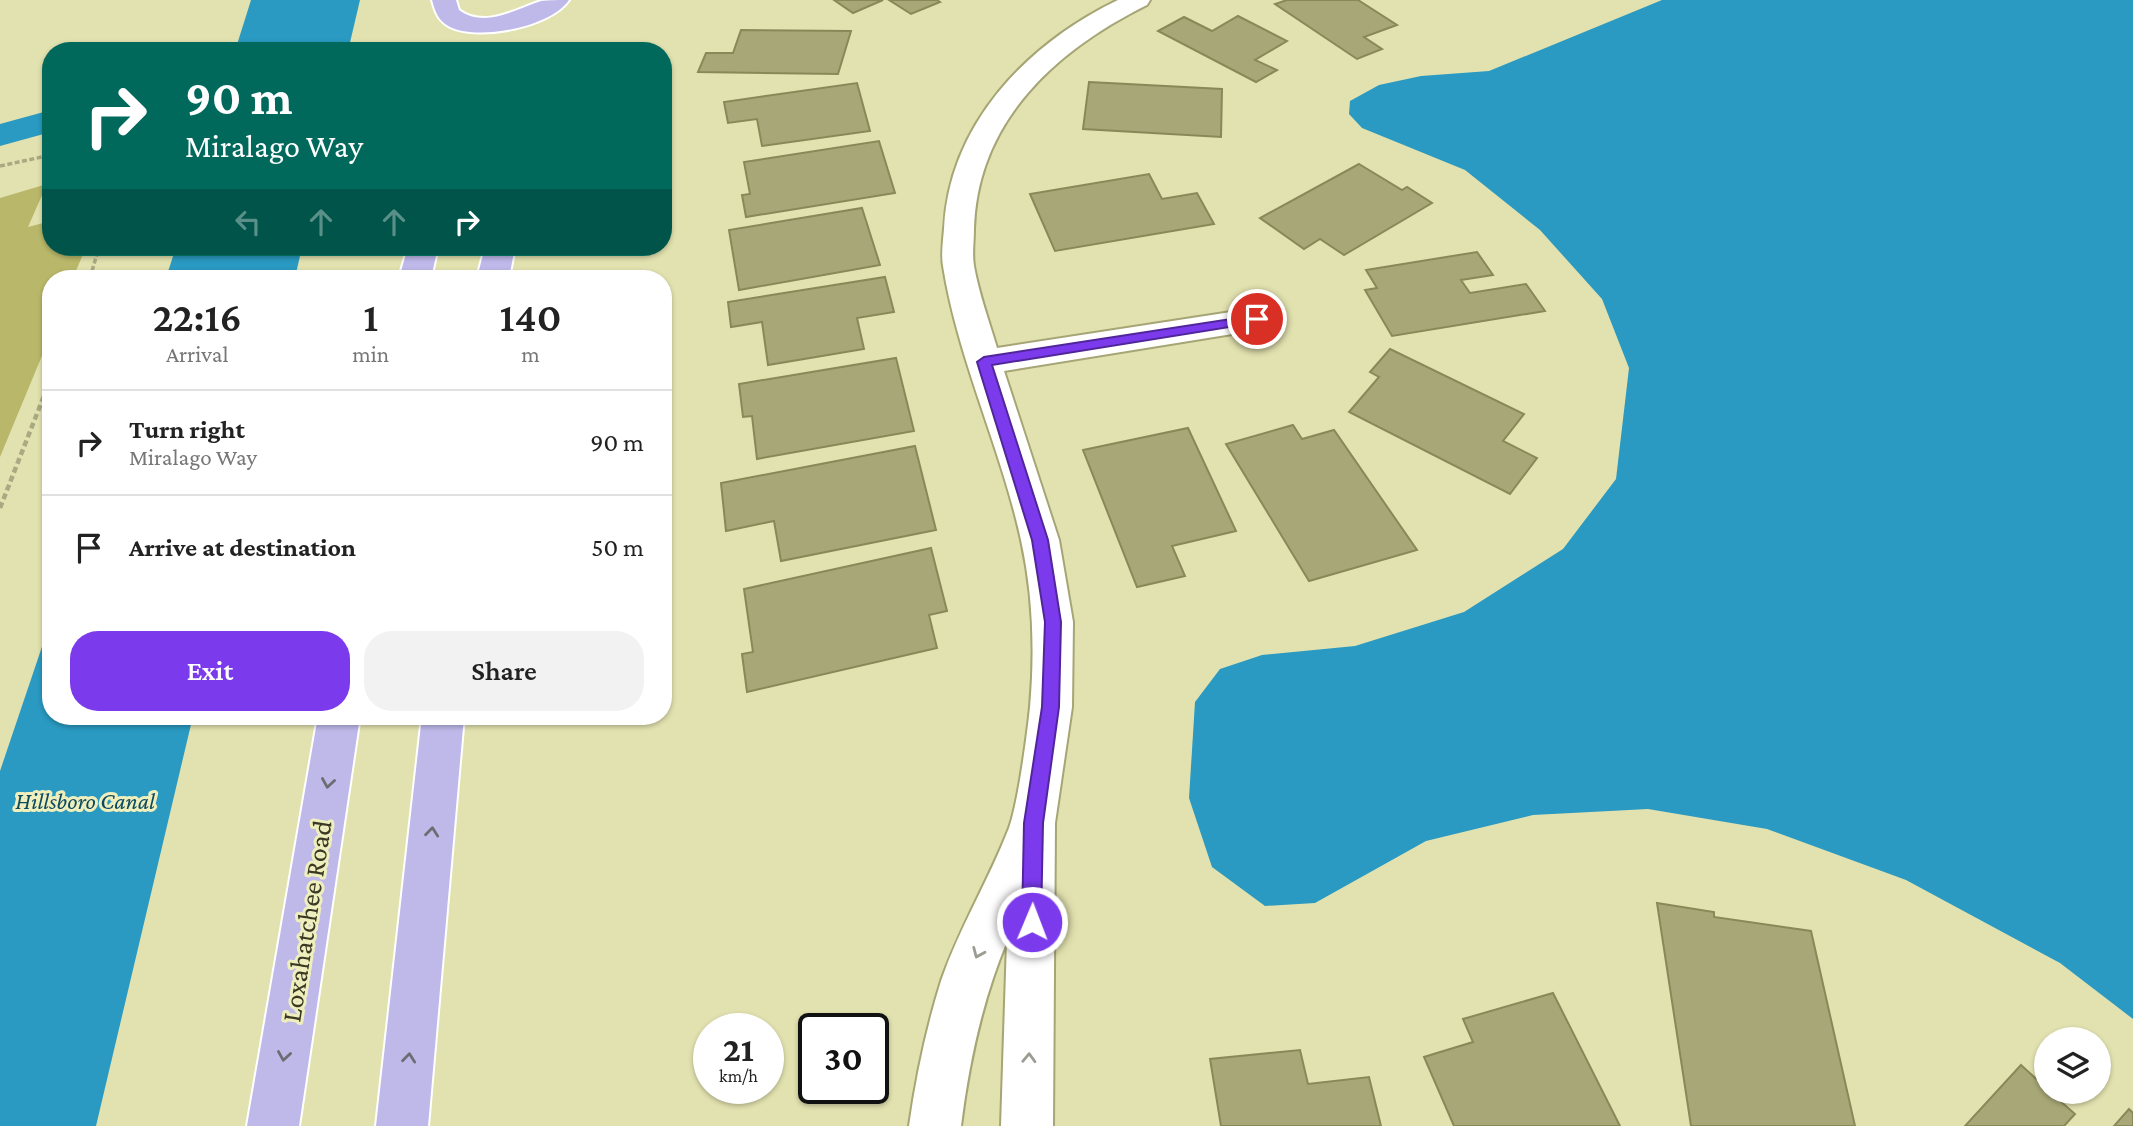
<!DOCTYPE html>
<html lang="en">
<head>
<meta charset="utf-8">
<style>
	body { margin:0; font-family:"Crimson Pro",serif; background:#f2f2f2; color:#222; height:100vh; display:flex; flex-direction:column; font-size:26px; white-space:nowrap }
	* { box-sizing:border-box; margin:0 }
	p { font-size:23px; color:#767676 }
	.icon { flex:none; width:38px; height:38px; fill:none; stroke:currentColor; stroke-width:2; stroke-linecap:round; stroke-linejoin:round }
	.map { position:relative; flex:1; overflow:hidden }
	.drawer { position:absolute; left:42px; top:270px; width:630px; height:455px; display:flex; flex-direction:column; background:#fff; border-radius:28px; box-shadow:0 2px 5px #0004 }
	.drawer>* { flex:none }
	.guide { position:absolute; left:42px; top:42px; width:630px; height:214px; border-radius:28px; box-shadow:0 2px 5px #0004; background:#00695c; color:#fff; overflow:hidden }
	.fabs { position:absolute; left:2034px; top:1027px; display:grid; gap:14px }
	.fabs a { display:grid; place-items:center; width:77px; height:77px; border-radius:50%; background:#fff; box-shadow:0 2px 5px #0004; font-size:35px }
	.speed { position:absolute; left:693px; top:1013px; display:flex; gap:14px; font-size:35px; font-weight:700; text-align:center }
	.speed>* { display:grid; place-content:center; width:91px; height:91px; border-radius:50%; background:#fff; box-shadow:0 2px 5px #0004; line-height:1 }
	.speed small { font-size:18px; font-weight:400 }
	.speed .limit { border:4px solid #111; border-radius:10px; background:#fff; color:#111 }
	.pin { position:absolute; display:grid; place-items:center; width:60px; height:60px; color:#fff; margin:-30px; border:4px solid #fff; border-radius:50%; box-shadow:0 2px 7px #0007 }
	.me { position:absolute; width:77px; margin:-38px; rotate:1deg; stroke-linejoin:round; filter:drop-shadow(0 0 5px #0008) }
	.turn { display:flex; align-items:center; gap:24px; height:147px; padding:0 28px; font-size:32px }
	.turn .icon { width:91px; height:91px; stroke-width:2.5 }
	.turn b { display:block; font-size:49px; line-height:60px }
	.lanes { display:flex; align-items:center; height:66px; padding:0 28px; background:#0003; justify-content:center; gap:35px; direction:ltr }
	.lanes .off { opacity:.35 }
	.eta { display:flex; justify-content:space-evenly; align-items:center; height:119px; text-align:center }
	.eta b { font-size:42px; font-weight:600; line-height:49px }
	.button { display:flex; gap:14px; margin-top:auto; padding:14px 28px }
	.button a { flex:1; height:80px; border-radius:28px; background:#7c3aed; color:#fff; font-size:28px; font-weight:600; line-height:80px; text-align:center }
	.button a+a { background:#f2f2f2; color:#222 }
	ul { padding:0; list-style:none }
	li { display:flex; align-items:center; gap:21px; height:105px; padding:0 28px; border-top:2px solid #e0e0e0 }
	li div { flex:1 }
	li b { display:block; font-size:26px }
	li em { font-style:normal }
	.map>svg:first-child { display:block }
</style>
</head>
<body>
<div class="map">
<svg width="2133" height="1126" viewBox="0 0 2133 1126">
	<rect width="100%" height="100%" fill="#e2e2b0"/>
	<path fill="#b9b86a" d="M47 184 28 227 51 221V247H86L73 278H51V334L0 457V198Z"/>
	<g fill="#2a9ac2">
		<path d="M251 0H360L348 51H235Z"/>
		<path d="M1662 0H2133V1019L2060 963 1906 880 1767 829 1648 809 1533 815 1426 841 1315 903 1265 906 1212 867 1189 798 1195 702 1220 669 1262 655 1355 646 1464 612 1563 549 1616 479 1629 368 1602 299 1540 230 1465 170 1362 128 1349 114 1350 101 1379 85 1421 76 1489 71Z"/>
		<path d="M176 247H302L295 278H166Z"/>
		<path d="M51 620V716H193L96 1126H0V771Z"/>
	</g>
	<g fill="none" stroke-linecap="round" stroke-linejoin="round">
		<path fill="#2a9ac2" fill-rule="evenodd" d="M51 110V132L0 146V124Z"/>
	</g>
	<g fill="#a7a777" stroke="#898859" stroke-width="2">
		<path d="M834 0H883L853 13Z"/>
		<path d="M889 0H937L940 2 911 14Z"/>
		<path d="M1287 0H1358L1397 25 1364 37 1382 49 1357 59 1275 4Z"/>
		<path d="M1238 16 1287 41 1255 60 1277 70 1256 82 1158 31 1184 17 1212 31Z"/>
		<path d="M741 30 851 31 838 74 698 72 706 53H733Z"/>
		<path d="M1089 82 1222 89 1221 137 1083 129Z"/>
		<path d="M857 83 870 131 762 146 757 119 728 123 724 102Z"/>
		<path d="M879 141 895 193 746 217 742 195 750 194 744 162Z"/>
		<path d="M1359 164 1402 190 1407 187 1432 203 1344 255 1320 239 1304 249 1260 218Z"/>
		<path d="M1149 174 1162 199 1197 193 1214 224 1055 251 1030 194Z"/>
		<path d="M862 208 880 265 739 290 729 230Z"/>
		<path d="M1477 252 1493 275 1461 280 1470 293 1526 284 1545 311 1392 336 1365 290 1377 288 1366 270Z"/>
		<path d="M885 277 894 312 857 318 864 349 768 365 762 322 731 327 728 302Z"/>
		<path d="M1390 349 1524 414 1503 441 1537 458 1510 494 1349 412 1379 377 1370 372Z"/>
		<path d="M896 358 914 431 757 459 752 416 743 417 739 384Z"/>
		<path d="M1293 425 1302 439 1334 430 1417 550 1309 581 1226 444Z"/>
		<path d="M1188 428 1236 531 1172 546 1185 576 1137 587 1083 450Z"/>
		<path d="M915 446 936 530 781 561 774 521 726 531 721 483Z"/>
		<path d="M931 548 947 611 929 615 937 648 747 692 742 654 753 652 744 589Z"/>
		<path d="M1657 903 1714 912V917L1811 931 1855 1126H1691Z"/>
		<path d="M1553 993 1620 1126H1454L1424 1057 1473 1042 1463 1019Z"/>
		<path d="M1300 1050 1308 1084 1369 1077 1381 1126H1221L1210 1059Z"/>
		<path d="M2021 1065 2046 1088V1092H2050L2075 1114 2064 1126H1965Z"/>
		<path d="M2129 1109 2133 1113V1126H2114Z"/>
	</g>
	<g fill="none" stroke-linecap="round" stroke-linejoin="round">
		<defs>
			<path id="minor" d="M1118 0H1150L1147 5C1056 50 977 121 974 229 974 241 972 254 974 266 979 294 989 321 997 348L1257 308 1268 311 1273 319 1268 327 1257 330 1004 371 1059 540 1073 622 1072 707 1055 823 1053 1126H1001L1007 941C982 1001 969 1062 961 1126H909C916 1077 926 1029 941 981 959 928 989 880 1009 828 1018 803 1027 736 1030 707 1035 652 1033 594 1021 540 1001 448 958 360 943 266 941 255 943 241 944 229 949 124 1027 44 1118 0Z"/>
			<g id="major">
				<path d="M432 0H456L459 10C485 29 516 9 541 1 548 0 561 0 569 0 551 27 479 41 450 27 438 21 435 11 432 0Z"/>
				<path d="M408 247H438L431 278H399Z"/>
				<path d="M485 247H515L509 278H477Z"/>
				<path d="M318 716H360L299 1126H247Z"/>
				<path d="M422 716H464L428 1126H376Z"/>
			</g>
		</defs>
		<use href="#minor" stroke="#a5a575" stroke-width="4"/>
		<use href="#major" stroke="#fff" stroke-width="4"/>
		<g stroke="#aaaa82" stroke-width="3.5" stroke-dasharray="5 2.5" stroke-linecap="butt">
			<path d="M0 166 51 155"/>
			<path d="M90 278 99 247"/>
		</g>
		<path stroke="#aaaa82" stroke-width="4.5" stroke-dasharray="6 3.5" stroke-linecap="butt" d="M0 508 51 378"/>
		<use href="#minor" fill="#fff" fill-rule="evenodd"/>
		<use href="#major" fill="#beb9e9" fill-rule="evenodd"/>
	</g>
	<defs><path id="oneway-chevron" d="M-2-3.5L2.5 0L-2 3.5" fill="none" stroke-width="1.6" stroke-linecap="round" stroke-linejoin="round" transform="scale(1.75)"/></defs>
	<g stroke="#6e6c73">
		<use href="#oneway-chevron" transform="translate(328 783) rotate(99)"/>
		<use href="#oneway-chevron" transform="translate(432 832) rotate(-84)"/>
		<use href="#oneway-chevron" transform="translate(284 1056) rotate(99)"/>
		<use href="#oneway-chevron" transform="translate(409 1058) rotate(-84)"/>
	</g>
	<g stroke="#9c9c92">
		<use href="#oneway-chevron" transform="translate(978 953) rotate(113)"/>
		<use href="#oneway-chevron" transform="translate(1029 1058) rotate(-88)"/>
	</g>
	<path fill="#7c3aed" stroke="#51269a" stroke-width="2" d="M1257 315 1261 316V322L992 365 1048 540 1061 622 1059 707 1043 823 1041 922 1039 929 1032 932 1025 929 1022 922 1024 823 1042 707 1045 622 1032 540 977 362 984 357Z"/>
	<g text-anchor="middle" stroke-width="6" stroke-linejoin="round" paint-order="stroke">
		<g font-size="24" font-style="italic" fill="#0d4a60" stroke="#efefbd">
			<text x="85" y="809">Hillsboro Canal</text>
		</g>
		<g font-size="28" fill="#383824" stroke="#efefbd">
			<text transform="translate(306 921) rotate(-81)" y="10">Loxahatchee Road</text>
		</g>
	</g>
</svg>
<div class="fabs">
<a><svg class="icon" aria-label="layers" viewBox="0 0 24 24"><path d="M12 4l9 5-9 5-9-5zM3 14l9 5 9-5"/></svg></a>
</div>
<div class="speed"><div>21<small>km/h</small></div><div class="limit">30</div></div>
<div class="pin" style="left:1257px;top:319px;background:#d93025"><svg class="icon" aria-label="arrive" viewBox="0 0 24 24"><path d="M6 21V4h12l-3 4 3 4H6"/></svg></div>
<svg class="me" style="left:1032px;top:922px" viewBox="-20 -20 40 40"><circle r="17" fill="#7c3aed" stroke="#fff" stroke-width="3"/><path d="M0-11L8 9 0 5-8 9z" fill="#fff"/></svg>
<div class="guide">
<div class="turn"><svg class="icon" aria-label="right" viewBox="0 0 24 24"><path d="M7 20v-9h11M14 6l5 5-5 5"/></svg><div><b>90 m</b>Miralago Way</div></div>
<div class="lanes"><svg class="icon off" aria-label="left" viewBox="0 0 24 24"><path d="M17 20v-9H6M10 6l-5 5 5 5"/></svg><svg class="icon off" aria-label="ahead" viewBox="0 0 24 24"><path d="M12 20V5M6 11l6-6 6 6"/></svg><svg class="icon off" aria-label="ahead" viewBox="0 0 24 24"><path d="M12 20V5M6 11l6-6 6 6"/></svg><svg class="icon" aria-label="right" viewBox="0 0 24 24"><path d="M7 20v-9h11M14 6l5 5-5 5"/></svg></div>
</div>
<section class="drawer">
<div class="eta">
<div><b>22:16</b><p>Arrival</p></div>
<div><b>1</b><p>min</p></div>
<div><b>140</b><p>m</p></div>
</div>
<ul>
<li><svg class="icon" aria-label="right" viewBox="0 0 24 24"><path d="M7 20v-9h11M14 6l5 5-5 5"/></svg><div><b>Turn right</b><p>Miralago Way</p></div><em>90 m</em></li>
<li><svg class="icon" aria-label="arrive" viewBox="0 0 24 24"><path d="M6 21V4h12l-3 4 3 4H6"/></svg><div><b>Arrive at destination</b></div><em>50 m</em></li>
</ul>
<div class="button"><a>Exit</a><a>Share</a></div>
</section>
</div>
</body>
</html>
